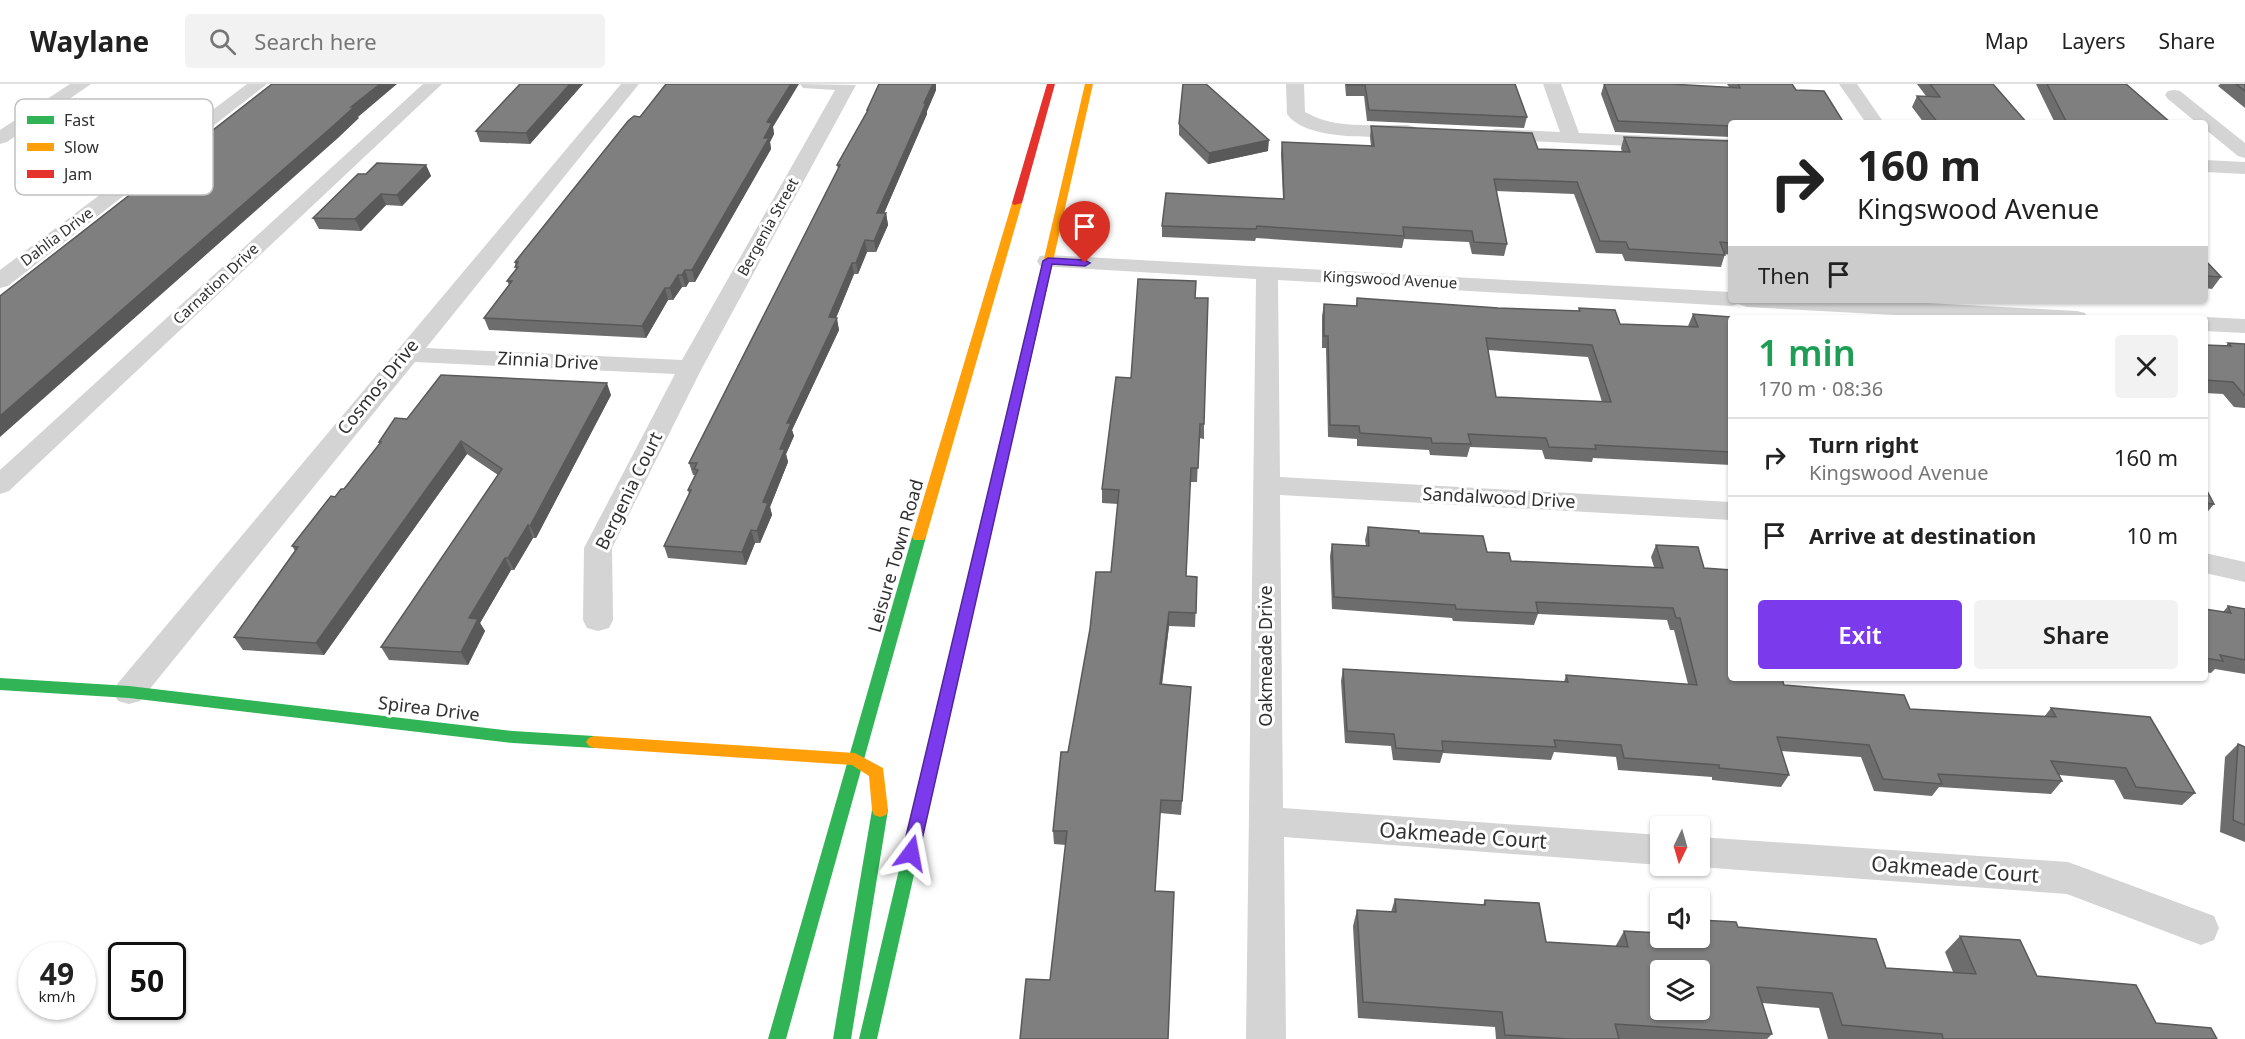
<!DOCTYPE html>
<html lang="en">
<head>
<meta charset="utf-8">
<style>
	body { margin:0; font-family:"Noto Sans",sans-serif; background:#f2f2f2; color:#222; height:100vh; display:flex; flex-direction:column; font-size:22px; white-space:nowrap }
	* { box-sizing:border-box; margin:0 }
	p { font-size:20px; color:#767676 }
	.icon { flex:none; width:33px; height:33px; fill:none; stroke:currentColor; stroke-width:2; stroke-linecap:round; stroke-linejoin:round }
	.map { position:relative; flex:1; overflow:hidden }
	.panel { position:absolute; left:1728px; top:231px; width:480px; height:366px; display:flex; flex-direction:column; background:#fff; border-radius:6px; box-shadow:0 2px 4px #0004 }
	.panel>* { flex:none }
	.guide { position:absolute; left:1728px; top:36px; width:480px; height:183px; border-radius:6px; box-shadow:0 2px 4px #0004; background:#fff; color:#222; overflow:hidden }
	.needle { width:39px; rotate:185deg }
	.buttons { position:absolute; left:1650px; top:732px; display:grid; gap:12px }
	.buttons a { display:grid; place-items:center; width:60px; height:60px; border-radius:6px; background:#fff; box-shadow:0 2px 4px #0004; font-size:30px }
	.speed { position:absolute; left:18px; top:858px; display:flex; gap:12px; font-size:30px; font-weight:700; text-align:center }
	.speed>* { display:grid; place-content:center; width:78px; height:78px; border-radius:50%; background:#fff; box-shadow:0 2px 4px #0004; line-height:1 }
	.speed small { font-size:15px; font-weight:400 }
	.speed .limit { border:3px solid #111; border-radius:9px; background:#fff; color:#111 }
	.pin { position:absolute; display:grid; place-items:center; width:51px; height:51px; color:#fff; margin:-62px -26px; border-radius:50% 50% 50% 0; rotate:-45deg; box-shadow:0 0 6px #0007 }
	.pin .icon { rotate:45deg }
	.me { position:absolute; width:66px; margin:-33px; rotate:13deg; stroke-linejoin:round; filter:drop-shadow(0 0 4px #0008) }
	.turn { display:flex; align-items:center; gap:21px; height:126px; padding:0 30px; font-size:27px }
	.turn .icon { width:78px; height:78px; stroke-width:2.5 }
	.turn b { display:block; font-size:42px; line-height:51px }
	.then { display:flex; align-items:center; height:57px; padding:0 30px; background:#0003; gap:12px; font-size:22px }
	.round { display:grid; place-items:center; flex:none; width:63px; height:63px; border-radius:6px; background:#f2f2f2 }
	.head { display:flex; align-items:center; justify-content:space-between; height:102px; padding:0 30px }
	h1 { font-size:36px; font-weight:600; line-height:45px; color:#1e9e55 }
	.action { display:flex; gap:12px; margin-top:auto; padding:12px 30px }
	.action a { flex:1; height:69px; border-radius:6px; background:#7c3aed; color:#fff; font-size:24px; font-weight:600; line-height:69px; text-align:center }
	.action a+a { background:#f2f2f2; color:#222 }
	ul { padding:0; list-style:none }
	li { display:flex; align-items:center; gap:18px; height:78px; padding:0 30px; border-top:2px solid #e0e0e0 }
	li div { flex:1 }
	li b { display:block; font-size:22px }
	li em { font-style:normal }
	header { display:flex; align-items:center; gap:36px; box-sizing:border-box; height:84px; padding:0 30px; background:#fff; border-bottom:2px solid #e0e0e0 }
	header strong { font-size:28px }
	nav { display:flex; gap:33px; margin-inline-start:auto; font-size:21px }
	.search { width:420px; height:54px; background:#f2f2f2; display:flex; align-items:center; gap:15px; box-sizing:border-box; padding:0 21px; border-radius:6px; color:#767676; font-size:22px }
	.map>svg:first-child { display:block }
</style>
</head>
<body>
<header>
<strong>Waylane</strong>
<div class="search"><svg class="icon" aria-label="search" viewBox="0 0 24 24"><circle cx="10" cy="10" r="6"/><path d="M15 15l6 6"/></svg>Search here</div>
<nav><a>Map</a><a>Layers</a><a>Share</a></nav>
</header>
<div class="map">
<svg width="2245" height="955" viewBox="0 0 2245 955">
	<rect width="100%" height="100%" fill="#fff"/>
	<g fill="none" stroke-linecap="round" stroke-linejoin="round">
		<g fill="#d4d4d4" fill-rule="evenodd">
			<path d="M70 0H91L7 58 0 60V46Z"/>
			<path d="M247 0H267L8 202 0 204V186Z"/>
			<path d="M423 0H442L9 407 0 410V386Z"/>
			<path d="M621 0H639L426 264 682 276 835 6 803 4 800 0 856 1 702 284 612 464 613 536 609 544 598 547 587 544 583 536 584 464 675 290 415 278 140 617 129 620 118 617 113 608 118 599Z"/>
			<path d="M1286 0H1304L1305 28C1336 46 1373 40 1408 41L1415 43 1417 47 1415 51 1408 53C1378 52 1306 58 1287 30Z"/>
			<path d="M1543 0H1561L1579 49 1731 55V67L1489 55 1487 51 1489 47 1496 45 1560 48Z"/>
			<path d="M1839 0H1857L1884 39H1866Z"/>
			<path d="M2174 6 2180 7 2245 59V74L2238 72 2205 45V39H2197L2168 15 2165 11 2168 7Z"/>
			<path d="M2205 76 2245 78V90L2205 88Z"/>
			<path d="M1048 171 1731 208V216H1872L2077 227 2085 229 2088 234H1952L1747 223 1738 220 1731 222 1278 196 1280 393 1731 418V436L1280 411 1283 724 1660 751V781L1284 753 1286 955H1246L1256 195 1040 182 1037 177 1040 172Z"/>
			<path d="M2205 233 2245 235V249L2205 247V234H2201Z"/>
			<path d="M2205 469 2245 478V498L2205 489Z"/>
			<path d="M1700 753 2068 778 2214 832 2219 844 2214 856 2201 861 2067 810 1700 783 1695 782H1700Z"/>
		</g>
		<g fill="#30b455" fill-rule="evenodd">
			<path d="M994 405 1000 409 877 955H859L988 409Z"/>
			<path d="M919 448 926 453 786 955H768L912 453Z"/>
			<path d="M0 594 129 602 513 647 594 652 599 654 602 658 599 662 594 664 513 659 129 614 0 606Z"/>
			<path d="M880 719 886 721 888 726 851 955H833L872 726 874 721Z"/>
		</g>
		<g fill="#ff9f0a" fill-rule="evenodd">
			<path d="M1085 0H1093L1042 226 1037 229 1032 226Z"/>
			<path d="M1017 116 1022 119 926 453 924 456H914L912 453 1012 119Z"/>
			<path d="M594 652 855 669 883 684 888 726 886 731 880 733 874 731 872 726 869 692 852 681 594 664 589 662 586 658 589 654Z"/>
		</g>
		<g fill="#e5322d" fill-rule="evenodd">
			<path d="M1047 0H1055L1022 119 1014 121 1012 119Z"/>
			<path d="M1037 223 1042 226 1000 409 994 413 988 409 1032 226Z"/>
		</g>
	</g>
	<g fill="#6d6d6d" fill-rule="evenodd">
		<path d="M520 0H583L530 60 480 58 476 47Z"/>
		<path d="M879 0H936V6L927 27V30L884 129H886L888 141 876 168H867L858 190H854L836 234 839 246 792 346 794 352 786 370 788 378 770 423 772 431 760 459H755L746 481 668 474 664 462 689 410 688 406 695 391H693L689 379 838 85 837 81 867 28V26Z"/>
		<path d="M1345 0H1515L1527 33 1524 44 1367 37 1364 12H1346Z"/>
		<path d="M1604 0 1729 3 1727 0H1792L1796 6 1731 39V53L1615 48 1601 10Z"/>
		<path d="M1917 0H1993L2027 39H1924L1912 23 1917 12H1926Z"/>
		<path d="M2036 0H2126L2171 39H2055Z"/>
		<path d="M2220 0H2245V24L2218 2Z"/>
		<path d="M1179 40 1268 67 1208 80 1179 51Z"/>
		<path d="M1371 42 1538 65 1622 68 1621 64 1624 53 1731 57V171L1725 170 1721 183 1625 177 1622 170 1596 169 1574 110 1496 107 1507 160 1504 172 1472 170 1469 158 1404 155 1402 164 1256 154 1255 157 1162 153V142L1283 115 1281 70 1282 58 1371 62 1370 53Z"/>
		<path d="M773 43 774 50 770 58 771 65 695 198H689L686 203H682L673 216H668L646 254 489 246 484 234 509 201 507 197 516 186 515 178Z"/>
		<path d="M426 81 431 92 402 122 386 121 361 147 319 145 313 134 366 90Z"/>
		<path d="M2205 176 2221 193 2212 205 2205 204Z"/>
		<path d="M1195 214 1204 340V355L1199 354 1197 398H1190L1186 492 1197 493 1195 543 1169 542 1162 601 1191 603 1181 731 1160 729 1050 896 1066 761 1054 760 1053 747 1111 488 1118 420 1102 419V405L1131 294Z"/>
		<path d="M1357 214 1498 224 1578 227 1579 224 1620 240 1688 242 1693 230 1731 234V381L1593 374 1592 378 1545 375 1542 366 1470 363 1467 373 1430 371 1429 366 1357 362V355L1328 353 1326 264H1322V232L1324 220 1356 222ZM1488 266 1588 273 1602 318 1496 313Z"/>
		<path d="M2228 259 2245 260V324L2234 323 2223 310 2205 309V261L2226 262Z"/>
		<path d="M611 311 536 454H533L514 486H511L480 539 485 547 468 581 389 576 381 563 498 391 467 370 324 571 243 566 234 553 295 467 292 462 335 413 344 405 380 360 379 358 407 335Z"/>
		<path d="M2205 403 2214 420 2205 431Z"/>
		<path d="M1368 443 1419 449 1487 468 1511 477 1654 483 1651 473 1656 461 1731 594 1784 601 1910 625 2044 633 2051 624 2195 709 2182 721 2124 715 2114 696 2059 691 2062 697 2051 710 1939 703 1932 712 1874 707 1861 673 1781 667 1789 691 1781 703 1712 696V693L1618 686 1616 673 1554 668 1551 676 1443 669 1440 679 1393 676 1391 662 1345 659 1341 597 1343 585 1564 598 1566 591 1688 600 1674 546H1670L1667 536 1538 530 1534 541 1453 537 1452 534 1332 525 1330 472 1332 460 1366 462 1365 456Z"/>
		<path d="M2228 522 2245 525V590L2215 585 2211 589 2205 588V525L2223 528Z"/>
		<path d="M2238 660 2245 663V758L2220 748 2225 673Z"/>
		<path d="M1395 815 1483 821 1485 816 1546 858 1615 863 1624 847 1659 849 1660 846V854L1738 843 1886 884 1953 888 1945 868 1960 852 2037 892 2156 939 2217 955H1828L1819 924 1762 919 1772 950 1767 955H1496L1495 943 1358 934 1353 842 1357 826 1391 828Z"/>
	</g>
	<g fill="#595959">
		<path d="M380 0H397L358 33 359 34 338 54 0 353V332L351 23Z"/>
		<path d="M570 0H583L530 60 526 49Z"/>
		<path d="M791 0H799L773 43 774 50 770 58 771 65 695 198 692 186 764 54 767 38Z"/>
		<path d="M932 0H936V6L927 27V30L879 141 877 129Z"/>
		<path d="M1269 56 1268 67 1208 80 1209 69Z"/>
		<path d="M426 81 431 92 402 122 397 111Z"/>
		<path d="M381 110 386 121 361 147 355 135Z"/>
		<path d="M886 129 888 141 876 168 874 157Z"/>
		<path d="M865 156 867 168 858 190 856 179Z"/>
		<path d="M852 179 854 190 831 246 829 233Z"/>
		<path d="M685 186 689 198 686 203 682 191Z"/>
		<path d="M678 191 682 203 673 216 670 204Z"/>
		<path d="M665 204 668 216 646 254 642 242Z"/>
		<path d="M837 234 839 246 792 346 794 352 786 370 788 378 770 423 772 431 760 459 757 447 763 418 780 365 787 339Z"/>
		<path d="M607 299 611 311 536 454 530 442Z"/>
		<path d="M461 357 467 370 324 571 316 559Z"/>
		<path d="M528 441 533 454 514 486 508 474Z"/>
		<path d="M751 446 755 459 746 481 742 468Z"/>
		<path d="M505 474 511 486 480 539 485 547 468 581 461 568 469 534Z"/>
		<path d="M1169 528V542L1160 615V600Z"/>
	</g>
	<g fill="#7f7f7f" stroke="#595959" stroke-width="1.5" fill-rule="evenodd">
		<path d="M272 0H380L351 23H354L332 43 0 332V212Z"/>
		<path d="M520 0H570L526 49 476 47Z"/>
		<path d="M666 0H791L767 38 772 39 764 54H769L692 186H685L682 191H678L670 204H665L642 242 484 234 512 197H507L518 183H515L518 178H515L628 37 634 32 640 33Z"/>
		<path d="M879 0H933L924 19H926L877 129H886L874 157 865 156 856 179H852L829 233 837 234 787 339H791L780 365H785L763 418 768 419 757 447 751 446 742 468 664 462 691 406H688L698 386 694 385 697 379H689L840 81H837L868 26H867Z"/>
		<path d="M1183 0H1206L1269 56 1209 69 1179 40Z"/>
		<path d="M1347 0H1515L1527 33 1369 26 1365 1H1347Z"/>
		<path d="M1604 0H1670L1740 4 1738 0H1792L1796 6 1824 7 1844 39H1731V42L1618 37Z"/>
		<path d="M1930 0H1993L2027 39H1938L1917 12 1940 13Z"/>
		<path d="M2047 0H2126L2171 39H2067Z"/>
		<path d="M2236 0H2245V7Z"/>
		<path d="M1371 42 1532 49 1538 65 1630 68 1624 53 1731 57V159L1720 158 1725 171 1629 165 1626 158 1600 157 1577 98 1494 95 1507 160 1474 158 1472 147 1403 143 1404 152 1257 142 1256 145 1162 142 1166 109 1284 115 1282 58 1374 62Z"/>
		<path d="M377 79 426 81 397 111 381 110 355 135 313 134 358 90H366Z"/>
		<path d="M2205 176 2221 193 2205 192Z"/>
		<path d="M1138 195 1196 197 1195 214H1208L1204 340H1200L1198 384H1191L1186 492 1197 493 1196 529 1169 528 1160 600 1191 603 1182 717 1161 716 1155 807 1174 808 1168 955H1020L1026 895 1050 896 1067 747H1053L1061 668H1068L1090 545 1096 488H1111L1119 406 1102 405 1116 293 1131 294Z"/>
		<path d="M1357 214 1498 224 1580 227 1579 224 1615 226 1620 240 1698 243 1693 230 1744 234H1731V368L1595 361 1596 365 1549 363 1546 354 1468 350 1471 360 1432 359 1431 354 1360 349 1359 342 1330 341 1328 252H1324V220L1357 222ZM1486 254 1592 261 1611 318 1496 313Z"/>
		<path d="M2228 259 2245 260V311H2244L2233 298 2205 296V261L2231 262Z"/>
		<path d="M441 291 607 299 530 442 528 441 508 474H505L469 534 478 535 461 568 381 563 502 385 461 357 316 559 234 553 298 463 292 462 331 412 335 413 341 405H344L381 358H379L395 334 407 335Z"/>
		<path d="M2205 403 2214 420 2205 419Z"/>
		<path d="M1368 443 1419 447V449L1483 452 1487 468 1509 469 1511 477 1663 484 1656 461 1698 463 1704 484 1731 486V594H1778V595H1782L1784 601 1904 611 1910 625 2056 633 2051 624 2150 633 2195 709 2136 703 2126 684 2051 677 2062 697 1938 690 1942 700 1883 695 1869 661 1777 653 1789 691 1719 684V681L1624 674 1621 661 1554 656 1556 663 1442 657 1443 667 1396 664 1394 650 1347 647 1343 585 1568 598 1566 591 1697 601 1680 534H1676L1673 524 1536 518 1538 529 1456 525 1455 521 1334 513 1332 460 1369 462Z"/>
		<path d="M2228 522 2245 525V576L2220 571 2223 577 2205 574V525L2231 529Z"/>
		<path d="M2238 660 2245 663V741L2233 736Z"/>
		<path d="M1395 815 1485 821V816L1539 819 1546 858 1628 863 1624 847 1660 849V854H1700V836L1736 838 1738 843 1876 855 1886 884 1976 890 1960 852 2020 856 2037 892 2136 901 2156 939 2211 944 2217 955H1943L1942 950 1842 941 1832 909 1757 903 1772 950 1615 940 1619 955H1570L1505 951 1502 928 1363 918 1357 826 1396 828ZM1660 886H1700V926H1660Z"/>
	</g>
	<path fill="#7c3aed" stroke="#51269a" stroke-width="1.5" d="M1048 174 1085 176 1090 179 1085 182 1052 180 919 769 917 774 911 777 905 774 902 769 1043 177Z"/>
	<g text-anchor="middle" stroke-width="6" stroke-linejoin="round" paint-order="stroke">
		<g font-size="15" fill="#303030" stroke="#fff">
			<text transform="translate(768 143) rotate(-61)" y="5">Bergenia Street</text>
			<text transform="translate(57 153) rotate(-37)" y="5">Dahlia Drive</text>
			<text transform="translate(1390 196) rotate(3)" y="5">Kingswood Avenue</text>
			<text transform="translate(216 200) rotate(-43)" y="5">Carnation Drive</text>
		</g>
		<g font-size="18" fill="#303030" stroke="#fff">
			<text transform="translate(548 277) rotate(3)" y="6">Zinnia Drive</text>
			<text transform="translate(378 303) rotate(-51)" y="6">Cosmos Drive</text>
			<text transform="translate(629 407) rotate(-64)" y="6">Bergenia Court</text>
			<text transform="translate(1499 414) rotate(3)" y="6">Sandalwood Drive</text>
			<text transform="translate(896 472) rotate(-74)" y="6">Leisure Town Road</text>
			<text transform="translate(1266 572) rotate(-90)" y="6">Oakmeade Drive</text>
			<text transform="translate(429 625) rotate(7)" y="6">Spirea Drive</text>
		</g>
		<g font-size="21" fill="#303030" stroke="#fff">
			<text transform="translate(1463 752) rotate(4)" y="7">Oakmeade Court</text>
			<text transform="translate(1955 786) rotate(4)" y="7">Oakmeade Court</text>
		</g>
	</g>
	<rect x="15" y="15" width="198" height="96" rx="9" fill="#fff" stroke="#c1c1c1" stroke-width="1.5"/>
	<rect x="27" y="32" width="27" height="8" fill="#30b455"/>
	<rect x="27" y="59" width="27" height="8" fill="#ff9f0a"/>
	<rect x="27" y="86" width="27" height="8" fill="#e5322d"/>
	<g font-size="16" fill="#303030">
		<text x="64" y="42">Fast</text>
		<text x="64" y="69">Slow</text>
		<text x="64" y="96">Jam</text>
	</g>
</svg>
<div class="buttons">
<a><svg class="needle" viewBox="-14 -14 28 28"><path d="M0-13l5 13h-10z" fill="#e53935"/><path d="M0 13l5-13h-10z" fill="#767676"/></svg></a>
<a><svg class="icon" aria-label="sound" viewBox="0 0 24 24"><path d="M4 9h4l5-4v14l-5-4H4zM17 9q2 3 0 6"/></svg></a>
<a><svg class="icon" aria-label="layers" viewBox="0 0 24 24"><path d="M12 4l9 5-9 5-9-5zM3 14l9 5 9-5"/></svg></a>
</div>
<div class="speed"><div>49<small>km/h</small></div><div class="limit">50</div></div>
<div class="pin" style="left:1085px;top:179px;background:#d93025"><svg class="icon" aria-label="arrive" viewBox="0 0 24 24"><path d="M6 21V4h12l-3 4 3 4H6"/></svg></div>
<svg class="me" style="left:911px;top:769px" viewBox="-20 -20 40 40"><path d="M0-17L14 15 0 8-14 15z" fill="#7c3aed" stroke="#fff" stroke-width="4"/></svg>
<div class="guide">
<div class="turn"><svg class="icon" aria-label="right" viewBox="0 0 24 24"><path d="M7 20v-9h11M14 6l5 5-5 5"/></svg><div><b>160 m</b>Kingswood Avenue</div></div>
<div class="then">Then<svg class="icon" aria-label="arrive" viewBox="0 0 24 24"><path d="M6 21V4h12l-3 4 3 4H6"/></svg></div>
</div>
<section class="panel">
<div class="head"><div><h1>1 min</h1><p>170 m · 08:36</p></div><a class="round"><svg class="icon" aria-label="close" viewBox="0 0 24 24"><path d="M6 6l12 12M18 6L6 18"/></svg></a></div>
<ul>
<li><svg class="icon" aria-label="right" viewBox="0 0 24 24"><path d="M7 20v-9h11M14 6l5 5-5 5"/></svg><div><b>Turn right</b><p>Kingswood Avenue</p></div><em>160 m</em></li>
<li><svg class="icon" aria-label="arrive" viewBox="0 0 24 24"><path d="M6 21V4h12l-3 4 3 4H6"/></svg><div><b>Arrive at destination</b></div><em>10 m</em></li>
</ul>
<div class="action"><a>Exit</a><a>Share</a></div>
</section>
</div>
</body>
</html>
